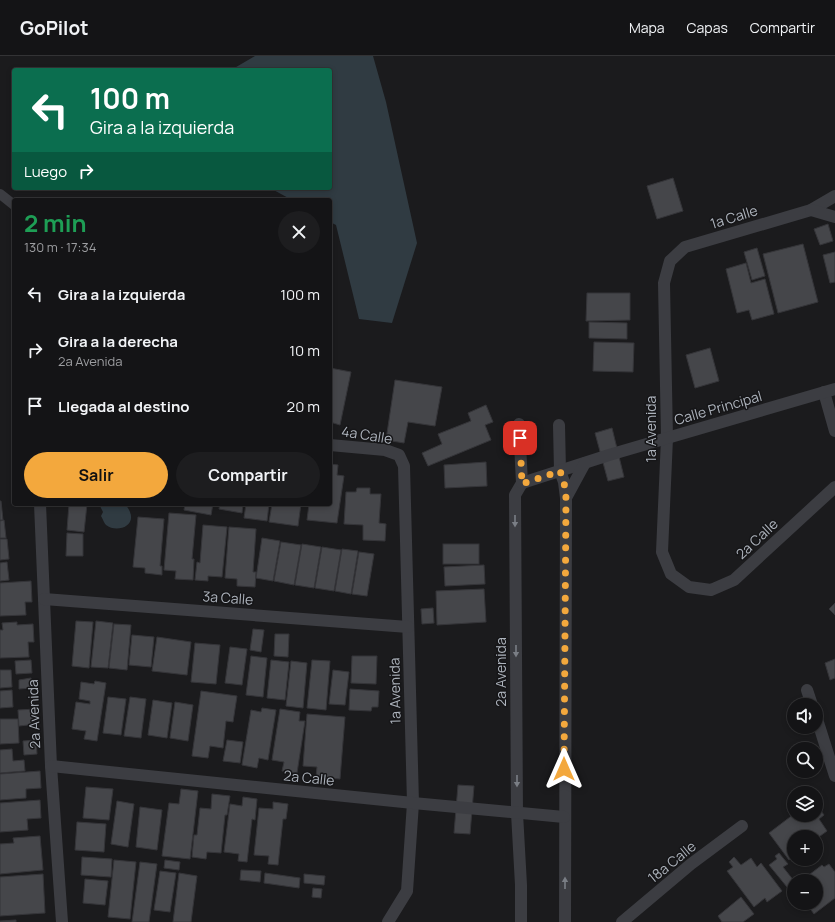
<!DOCTYPE html>
<html lang="es">
<head>
<meta charset="utf-8">
<style>
	body { margin:0; font-family:Manrope,sans-serif; background:#1d1d1f; color:#f1f3f6; height:100vh; display:flex; flex-direction:column; font-size:15px; white-space:nowrap }
	* { box-sizing:border-box; margin:0 }
	p { font-size:13px; color:#9d9ea1 }
	.icon { flex:none; width:22px; height:22px; fill:none; stroke:currentColor; stroke-width:2; stroke-linecap:round; stroke-linejoin:round }
	.map { position:relative; flex:1; overflow:hidden }
	.drawer { position:absolute; left:12px; top:142px; width:320px; height:308px; display:flex; flex-direction:column; background:#141416; border-radius:4px; box-shadow:0 2px 6px #0003,0 0 0 1px #333335 }
	.drawer>* { flex:none }
	.top-card { position:absolute; left:12px; top:12px; width:320px; height:122px; border-radius:4px; box-shadow:0 2px 6px #0003,0 0 0 1px #333335; background:#0b6e4f; color:#fff; overflow:hidden }
	.fabs { position:absolute; left:787px; top:642px; display:grid; gap:8px }
	.fabs a { display:grid; place-items:center; width:36px; height:36px; border-radius:50%; background:#141416; box-shadow:0 2px 6px #0003,0 0 0 1px #333335; font-size:20px }
	.pin { position:absolute; display:grid; place-items:center; width:34px; height:34px; color:#fff; margin:-17px; border-radius:8px; box-shadow:0 2px 6px #0006 }
	.me { position:absolute; width:44px; margin:-22px; rotate:0deg; stroke-linejoin:round; filter:drop-shadow(0 0 3px #0008) }
	.turn { display:flex; align-items:center; gap:14px; height:84px; padding:0 12px; font-size:18px }
	.turn .icon { width:52px; height:52px; stroke-width:2.5 }
	.turn b { display:block; font-size:28px; line-height:34px }
	.then { display:flex; align-items:center; height:38px; padding:0 12px; background:#0003; gap:8px; font-size:15px }
	.round { display:grid; place-items:center; flex:none; width:42px; height:42px; border-radius:21px; background:#1d1d1f }
	.overview { display:flex; align-items:center; justify-content:space-between; height:68px; padding:0 12px }
	h1 { font-size:24px; font-weight:700; line-height:30px; color:#1e9e55 }
	.cta { display:flex; gap:8px; margin-top:auto; padding:8px 12px }
	.cta a { flex:1; height:46px; border-radius:24px; background:#f3a83d; color:#111; font-size:16px; font-weight:700; line-height:46px; text-align:center }
	.cta a+a { background:#1d1d1f; color:#f1f3f6 }
	ul { padding:0; list-style:none }
	li { display:flex; align-items:center; gap:12px; height:56px; padding:0 12px }
	li div { flex:1 }
	li b { display:block; font-size:15px }
	li em { font-style:normal }
	header { display:flex; align-items:center; gap:24px; box-sizing:border-box; height:56px; padding:0 20px; background:#141416; border-bottom:1px solid #333335 }
	header strong { font-size:19px }
	nav { display:flex; gap:22px; margin-inline-start:auto; font-size:14px }
	.map>svg:first-child { display:block }
</style>
</head>
<body>
<header>
<strong>GoPilot</strong>
<nav><a>Mapa</a><a>Capas</a><a>Compartir</a></nav>
</header>
<div class="map">
<svg width="835" height="866" viewBox="0 0 835 866">
	<rect width="100%" height="100%" fill="#1b1b1d"/>
	<g fill="#303b42">
		<path d="M255 0H373L386 46 417 187 392 267 359 263 336 169 330 166V144H292L270 132H330V14H231Z"/>
		<path d="M99 448H125C127 451 129 453 130 456 136 471 116 477 106 469 104 467 103 463 101 460L103 456Z"/>
	</g>
	<g fill="#45464a" stroke="#353539">
		<path d="M673 122 683 155 657 163 647 130Z"/>
		<path d="M828 168 833 185 820 189 814 173Z"/>
		<path d="M803 188 818 246 778 257 763 198Z"/>
		<path d="M757 192 765 220 752 224 744 196Z"/>
		<path d="M835 196V226L830 227 823 199Z"/>
		<path d="M746 207 751 227 765 223 774 258 752 264 749 254 737 257 726 213Z"/>
		<path d="M587 237H630V264L586 265Z"/>
		<path d="M589 266 627 267V283L589 282Z"/>
		<path d="M594 286 634 287 633 316 593 315Z"/>
		<path d="M710 292 719 325 695 332 686 299Z"/>
		<path d="M330 312 351 316 340 369 330 366Z"/>
		<path d="M395 324 442 331 435 370 408 366 404 387 386 384Z"/>
		<path d="M486 349 493 366 485 369 491 384 428 410 422 397 442 388 438 378 471 365 468 357Z"/>
		<path d="M612 372 624 421 608 425 595 377Z"/>
		<path d="M486 406 487 430 445 432 444 409Z"/>
		<path d="M330 408 338 409 337 419 344 420 337 467 307 464 309 448H330Z"/>
		<path d="M357 432H370V438H381L379 467 386 468 385 485 363 484V469L344 468 346 436H356Z"/>
		<path d="M0 445H1L3 464H0Z"/>
		<path d="M69 448H87L84 476 67 474Z"/>
		<path d="M185 448H213L211 459 184 454Z"/>
		<path d="M220 448H243L242 457 219 453Z"/>
		<path d="M246 448H269L267 465 244 462Z"/>
		<path d="M272 448H301L298 470 269 466Z"/>
		<path d="M169 457 196 459 192 503H194L193 524 175 523 176 515 164 514Z"/>
		<path d="M138 461 164 463 160 510H162V519L145 517V512L133 511Z"/>
		<path d="M4 464 6 482H0V465Z"/>
		<path d="M203 469 227 471 222 521 208 520V525L195 524 197 506 200 507Z"/>
		<path d="M229 471 256 473 253 516H256L255 531 237 530V523L225 522Z"/>
		<path d="M67 477 83 478V500H66Z"/>
		<path d="M262 482 280 485 273 525 256 522Z"/>
		<path d="M0 483H7L9 503 0 504Z"/>
		<path d="M281 486 301 489 294 529 274 525Z"/>
		<path d="M302 488 321 491 314 532 295 529Z"/>
		<rect x="443" y="488" width="36" height="20"/>
		<path d="M322 491 341 494 334 535 315 532Z"/>
		<path d="M342 493 358 495 351 538 335 535Z"/>
		<path d="M359 496 374 498 367 540 352 538Z"/>
		<path d="M7 506 9 524 0 525V507Z"/>
		<path d="M484 509 485 528 445 530 444 511Z"/>
		<path d="M31 525 32 546H25L26 559 0 560V527Z"/>
		<path d="M484 533 486 566 437 569 436 535Z"/>
		<path d="M835 547V559L829 553Z"/>
		<path d="M433 552 434 567 422 568 421 553Z"/>
		<path d="M76 565 93 566 89 612 72 610Z"/>
		<path d="M96 565 113 567 108 612 91 611Z"/>
		<path d="M17 566V569L33 568 34 586H28L29 601 0 602V574H3L2 567Z"/>
		<path d="M114 568 131 569 127 614 109 612Z"/>
		<path d="M253 573 264 574 261 596 250 594Z"/>
		<path d="M275 578H289L288 601 274 600Z"/>
		<path d="M132 579 154 581 151 611 129 609Z"/>
		<path d="M157 581 191 586 187 619 152 615Z"/>
		<path d="M195 587 220 589 216 628 191 626Z"/>
		<path d="M230 591 247 593 242 629 225 627Z"/>
		<path d="M251 600 267 602 263 641 246 639Z"/>
		<path d="M352 600H377L376 628 351 627Z"/>
		<path d="M835 603V622L830 624 825 607Z"/>
		<path d="M31 604 32 617 16 618 15 605Z"/>
		<path d="M271 604 289 606 285 644 267 642Z"/>
		<path d="M312 604 330 605 326 654 307 652Z"/>
		<path d="M291 605 307 607 303 652 286 650Z"/>
		<path d="M0 614H11L12 631 0 632Z"/>
		<path d="M333 614 349 616 345 649 329 648Z"/>
		<path d="M31 622 32 632 19 633V624Z"/>
		<path d="M95 625 106 627 97 685 84 683 86 675 72 673 76 646 90 648V645L79 643 81 626 94 628Z"/>
		<path d="M350 633 379 635 378 651H372L371 655 349 654Z"/>
		<path d="M12 634 13 651 0 652V635Z"/>
		<path d="M201 635 237 640 233 666 226 665 223 692 210 690 208 702 192 700Z"/>
		<path d="M108 641 126 643 121 679 103 677Z"/>
		<path d="M130 641 146 643 141 682 124 680Z"/>
		<path d="M153 644 172 647 167 682 148 679Z"/>
		<path d="M175 646 193 649 188 685 170 682Z"/>
		<path d="M262 652 276 654 268 704 259 702 257 712 242 709 251 654 261 656Z"/>
		<path d="M36 653 37 668 19 670 18 654Z"/>
		<path d="M280 653 300 656 299 665H305L297 717 282 715 284 706 272 704Z"/>
		<path d="M307 658 345 661 340 723 316 721 317 711 303 710Z"/>
		<path d="M0 663H18L19 687 0 688Z"/>
		<path d="M36 684 37 698 24 699 23 685Z"/>
		<path d="M227 684 243 686 240 707 223 705Z"/>
		<path d="M12 693 13 705 24 704 25 715 0 717V694Z"/>
		<path d="M40 715 41 732 26 733V742L0 744V718Z"/>
		<path d="M458 729 474 730 470 778 454 777Z"/>
		<path d="M86 731 113 733 109 764 83 762Z"/>
		<path d="M181 733 198 735 190 803 162 800 169 747 179 748Z"/>
		<path d="M212 738 230 740 227 759H225L221 797 207 796 206 803 192 801 194 779H197L200 752 211 753Z"/>
		<path d="M243 741 257 743 255 764 252 763 247 806 238 805 239 798 224 796 230 748 242 750Z"/>
		<path d="M40 744 41 762 27 763 28 774 0 776V747Z"/>
		<path d="M117 745 134 748 128 791 111 788Z"/>
		<path d="M273 746 288 748 286 763H283L278 809 268 808 269 800 254 799 259 752 273 753Z"/>
		<path d="M816 748 824 759 819 763 827 775 816 783V781H794V800L789 804 769 777 794 758 816 759Z"/>
		<path d="M140 751 162 754 157 794 136 791Z"/>
		<path d="M77 766 106 768 104 796 75 794Z"/>
		<path d="M40 780 43 814 0 818V788L14 787 13 782Z"/>
		<path d="M779 797 788 808 783 811 794 825 787 831 769 809 777 803 775 800Z"/>
		<path d="M82 801 112 803 111 821 81 819Z"/>
		<path d="M734 801 741 809 751 802 757 811 761 807 782 835 767 846 765 842 754 851 727 815 733 811 729 806Z"/>
		<path d="M114 804 136 806 130 863 108 861Z"/>
		<path d="M165 804 180 806 179 814 164 812Z"/>
		<path d="M140 806 157 808 149 866H132Z"/>
		<path d="M829 808 835 816V842L814 858 806 847H816V825H801L822 809 824 811Z"/>
		<path d="M241 814 261 815 260 826 240 824Z"/>
		<path d="M160 815 176 817 170 856 154 854Z"/>
		<path d="M179 817 197 820 191 866H173Z"/>
		<path d="M265 817 300 822 299 832 264 827Z"/>
		<path d="M43 818 45 857 0 860V821Z"/>
		<path d="M304 818 325 820 324 829 304 827Z"/>
		<path d="M85 823 108 825 105 849 83 847Z"/>
		<path d="M313 832 322 833 321 842 312 841Z"/>
		<path d="M741 841 754 858 743 866H722L718 860Z"/>
		<path d="M16 864V866H0V865Z"/>
	</g>
	<g fill="none" stroke-linecap="round" stroke-linejoin="round">
		<path stroke="#3c3d42" stroke-width="10" d="M0 138 14 149"/>
		<g stroke="#3c3d42" stroke-width="12">
			<path d="M835 140 811 154 685 191 670 205 664 227 667 382 662 496 671 518 689 531 711 534 734 524 835 431"/>
			<path d="M811 154 835 161"/>
			<path d="M824 336 835 375"/>
			<path d="M519 368 522 427 515 439 517 757 521 829V866"/>
			<path d="M559 369 560 415 564 426 566 442 565 866"/>
			<path d="M330 389 385 394 399 399 404 410 413 747 407 835 388 866"/>
			<path d="M522 427 609 399 835 333"/>
			<path d="M566 442 585 407"/>
			<path d="M40 448 51 710 62 866"/>
			<path d="M44 543 408 571"/>
			<path d="M807 634 812 649"/>
			<path d="M816 660 835 720"/>
			<path d="M51 710 413 747 564 761"/>
			<path d="M622 866 691 808 742 770"/>
		</g>
	</g>
	<defs><path id="oneway-solid" d="M-6-.8H1V-3.2L6.5 0L1 3.2V.8H-6Z"/></defs>
	<g fill="#7a7e85">
		<use href="#oneway-solid" transform="translate(515 465) rotate(90)"/>
		<use href="#oneway-solid" transform="translate(516 595) rotate(90)"/>
		<use href="#oneway-solid" transform="translate(517 725) rotate(90)"/>
		<use href="#oneway-solid" transform="translate(565 827) rotate(-90)"/>
	</g>
	<g fill="none" stroke-linecap="round" stroke-linejoin="round">
		<path stroke="#f3a83d" stroke-width="7" stroke-dasharray="0 12.6" d="M520 382 522 428 560 415 564 426 566 442 564 713"/>
	</g>
	<g text-anchor="middle" stroke-width="3" stroke-linejoin="round" paint-order="stroke">
		<g font-size="14" fill="#adb3bc" stroke="#161618">
			<text transform="translate(734 161) rotate(-17)" y="5">1a Calle</text>
			<text transform="translate(718 352) rotate(-16)" y="5">Calle Principal</text>
			<text transform="translate(651 373) rotate(-90)" y="5">1a Avenida</text>
			<text transform="translate(367 379) rotate(9)" y="5">4a Calle</text>
			<text transform="translate(757 483) rotate(-43)" y="5">2a Calle</text>
			<text transform="translate(228 542) rotate(4)" y="5">3a Calle</text>
			<text transform="translate(501 616) rotate(-90)" y="5">2a Avenida</text>
			<text transform="translate(395 635) rotate(-91)" y="5">1a Avenida</text>
			<text transform="translate(34 658) rotate(-92)" y="5">2a Avenida</text>
			<text transform="translate(309 722) rotate(6)" y="5">2a Calle</text>
			<text transform="translate(672 806) rotate(-39)" y="5">18a Calle</text>
		</g>
	</g>
</svg>
<div class="fabs">
<a><svg class="icon" aria-label="sound" viewBox="0 0 24 24"><path d="M4 9h4l5-4v14l-5-4H4zM17 9q2 3 0 6"/></svg></a>
<a><svg class="icon" aria-label="search" viewBox="0 0 24 24"><circle cx="10" cy="10" r="6"/><path d="M15 15l6 6"/></svg></a>
<a><svg class="icon" aria-label="layers" viewBox="0 0 24 24"><path d="M12 4l9 5-9 5-9-5zM3 14l9 5 9-5"/></svg></a>
<a>+</a>
<a>−</a>
</div>
<div class="pin" style="left:520px;top:382px;background:#d93025"><svg class="icon" aria-label="arrive" viewBox="0 0 24 24"><path d="M6 21V4h12l-3 4 3 4H6"/></svg></div>
<svg class="me" style="left:564px;top:713px" viewBox="-20 -20 40 40"><path d="M0-17L14 15 0 8-14 15z" fill="#f3a83d" stroke="#fff" stroke-width="4"/></svg>
<div class="top-card">
<div class="turn"><svg class="icon" aria-label="left" viewBox="0 0 24 24"><path d="M17 20v-9H6M10 6l-5 5 5 5"/></svg><div><b>100 m</b>Gira a la izquierda</div></div>
<div class="then">Luego<svg class="icon" aria-label="right" viewBox="0 0 24 24"><path d="M7 20v-9h11M14 6l5 5-5 5"/></svg></div>
</div>
<section class="drawer">
<div class="overview"><div><h1>2 min</h1><p>130 m · 17:34</p></div><a class="round"><svg class="icon" aria-label="close" viewBox="0 0 24 24"><path d="M6 6l12 12M18 6L6 18"/></svg></a></div>
<ul>
<li><svg class="icon" aria-label="left" viewBox="0 0 24 24"><path d="M17 20v-9H6M10 6l-5 5 5 5"/></svg><div><b>Gira a la izquierda</b></div><em>100 m</em></li>
<li><svg class="icon" aria-label="right" viewBox="0 0 24 24"><path d="M7 20v-9h11M14 6l5 5-5 5"/></svg><div><b>Gira a la derecha</b><p>2a Avenida</p></div><em>10 m</em></li>
<li><svg class="icon" aria-label="arrive" viewBox="0 0 24 24"><path d="M6 21V4h12l-3 4 3 4H6"/></svg><div><b>Llegada al destino</b></div><em>20 m</em></li>
</ul>
<div class="cta"><a>Salir</a><a>Compartir</a></div>
</section>
</div>
</body>
</html>
